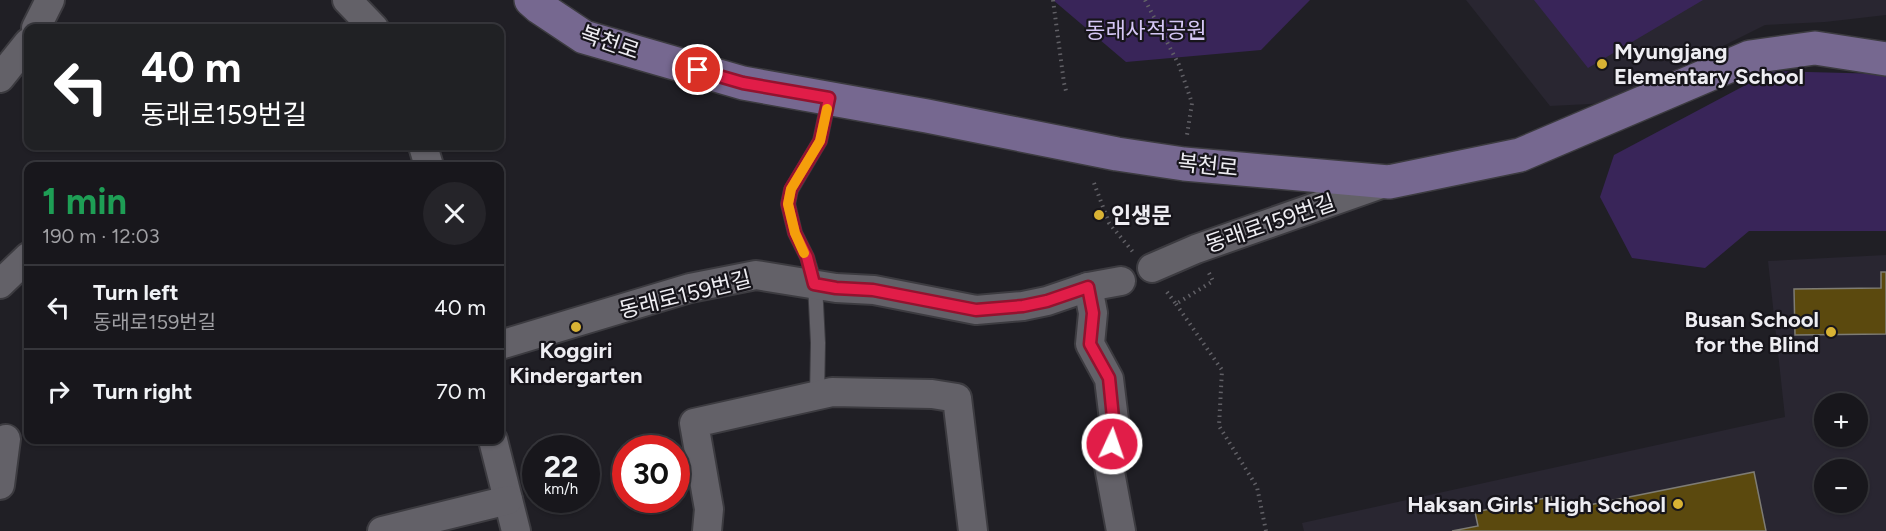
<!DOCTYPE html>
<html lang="en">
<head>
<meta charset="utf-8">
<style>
	body { margin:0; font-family:Figtree,"Noto Sans KR",sans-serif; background:#252429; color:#f1f3f6; height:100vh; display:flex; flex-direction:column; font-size:22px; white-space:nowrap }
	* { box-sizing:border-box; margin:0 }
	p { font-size:20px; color:#9f9fa3 }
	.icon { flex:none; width:33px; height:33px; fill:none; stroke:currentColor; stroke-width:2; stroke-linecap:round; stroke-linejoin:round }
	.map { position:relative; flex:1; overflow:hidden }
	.side { position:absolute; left:24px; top:162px; width:480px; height:282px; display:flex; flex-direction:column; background:#18171c; border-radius:12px; box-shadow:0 2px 4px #0004,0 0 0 2px #36363b }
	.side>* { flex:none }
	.banner { position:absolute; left:24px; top:24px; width:480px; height:126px; border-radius:12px; box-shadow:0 2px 4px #0004,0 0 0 2px #36363b; background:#202124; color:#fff; overflow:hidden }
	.controls { position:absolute; left:1814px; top:393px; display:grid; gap:12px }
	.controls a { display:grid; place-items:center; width:54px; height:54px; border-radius:50%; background:#18171c; box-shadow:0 2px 4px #0004,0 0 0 2px #36363b; font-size:30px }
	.speed { position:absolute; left:522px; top:435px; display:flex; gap:12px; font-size:30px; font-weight:700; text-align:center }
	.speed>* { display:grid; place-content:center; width:78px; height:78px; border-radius:50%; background:#18171c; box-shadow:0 2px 4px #0004,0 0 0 2px #36363b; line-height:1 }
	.speed small { font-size:15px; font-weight:400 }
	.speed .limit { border:9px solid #d22; background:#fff; color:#111 }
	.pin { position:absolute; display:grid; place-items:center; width:51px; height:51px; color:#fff; margin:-26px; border:3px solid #fff; border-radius:50%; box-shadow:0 2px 6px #0007 }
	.me { position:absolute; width:66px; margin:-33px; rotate:3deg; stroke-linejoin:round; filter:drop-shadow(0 0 4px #0008) }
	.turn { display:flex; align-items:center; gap:21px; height:126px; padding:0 18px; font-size:27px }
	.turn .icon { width:78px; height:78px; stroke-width:2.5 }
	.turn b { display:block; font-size:42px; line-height:51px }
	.round { display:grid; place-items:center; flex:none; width:63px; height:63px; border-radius:32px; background:#252429 }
	.overview { display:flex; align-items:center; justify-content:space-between; height:102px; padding:0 18px }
	h1 { font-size:36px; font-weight:700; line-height:45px; color:#1e9e55 }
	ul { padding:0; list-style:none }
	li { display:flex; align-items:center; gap:18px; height:84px; padding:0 18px; border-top:2px solid #36363b }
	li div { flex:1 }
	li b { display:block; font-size:22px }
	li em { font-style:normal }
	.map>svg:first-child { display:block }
</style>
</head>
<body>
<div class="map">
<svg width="1886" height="531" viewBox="0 0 1886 531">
	<rect width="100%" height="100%" fill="#201f25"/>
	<g fill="#292631" fill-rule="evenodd">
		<path d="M1466 0H1886V15L1825 22 1765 25 1609 103 1550 106Z"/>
		<path d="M1886 255V531H1304L1302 523 1785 417 1768 261ZM1824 404H1857V436H1824ZM1824 470H1857V502H1824Z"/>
	</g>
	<g fill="#392559">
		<path d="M1053 0H1310L1261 50 1126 62Z"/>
		<path d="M1534 0H1703L1588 68Z"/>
		<path d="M1772 71 1886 74V231H1749L1705 268 1632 258 1600 197 1614 155Z"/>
	</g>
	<g fill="#5b490e" stroke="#7e7c74" stroke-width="1.5">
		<path d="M1881 272H1886V334L1795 335 1794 289 1881 288Z"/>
		<path d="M1754 472 1766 531H1452L1478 526 1475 512 1551 497 1554 512Z"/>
	</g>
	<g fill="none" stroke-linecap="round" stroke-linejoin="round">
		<defs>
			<path id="lane" d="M817 396 818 343 815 284 807 257 795 233 788 204 791 190 820 141 829 98"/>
			<g id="street">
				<path d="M347 0 374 28"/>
				<path d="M36 28 50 0"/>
				<path d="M0 78 28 43"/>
				<path d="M423 146 429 166"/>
				<path d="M1152 268 1196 249 1387 182"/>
				<path d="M0 284 28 257"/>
				<path d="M1088 287 1093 313 1090 344 1109 379 1115 428 1108 461 1121 531"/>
				<path d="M500 345 690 288 756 275 836 288 874 290 976 310 1023 306 1047 301 1088 287 1121 281"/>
				<path d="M493 440 516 531"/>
				<path d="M0 485 6 439"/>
				<path d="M382 531 508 500"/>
				<path d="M707 531 709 509 694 423 832 392 932 394 957 398 973 531"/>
			</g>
			<path id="secondary" d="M531 0 539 7 584 37 743 83 927 116 1117 154 1184 164 1389 182 1520 155 1750 57 1815 48 1886 59"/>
		</defs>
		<use href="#lane" stroke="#3c3b40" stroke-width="16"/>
		<use href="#street" stroke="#3c3b40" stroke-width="32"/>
		<use href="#secondary" stroke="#3c3b40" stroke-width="36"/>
		<g stroke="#616066" stroke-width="4" stroke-dasharray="1.5 4.5" stroke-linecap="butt">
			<path d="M1053 0 1064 83 1066 91"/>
			<path d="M1145 0 1179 65 1192 103 1187 135"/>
			<path d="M1094 183 1109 223 1133 252"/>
			<path d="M1167 292 1176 304 1213 281 1209 273"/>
			<path d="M1176 304 1222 370 1219 426 1257 487 1266 531"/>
		</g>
		<use href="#lane" stroke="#636168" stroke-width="14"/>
		<use href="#street" stroke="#636168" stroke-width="28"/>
		<use href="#secondary" stroke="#766890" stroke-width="33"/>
	</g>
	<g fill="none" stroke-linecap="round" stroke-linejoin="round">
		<defs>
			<path id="route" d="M698 70 743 83 829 98 820 141 791 189 788 204 795 233 807 257 814 284 836 288 873 290 976 310 1023 306 1047 301 1088 287 1093 313 1090 344 1109 378 1114 428 1112 444"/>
		</defs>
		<use href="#route" stroke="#92132f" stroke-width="15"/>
		<use href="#route" stroke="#e11d48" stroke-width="10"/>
		<path stroke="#f59e0b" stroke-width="10" d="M804 253 795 233 788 204 791 189 820 141 827 109"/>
	</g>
	<g fill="#d9b334" stroke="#17151b" stroke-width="2">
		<circle cx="1602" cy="64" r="6"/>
		<circle cx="1099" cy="215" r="6"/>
		<circle cx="576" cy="327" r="6"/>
		<circle cx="1831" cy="332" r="6"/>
		<circle cx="1678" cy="504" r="6"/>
	</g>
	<g text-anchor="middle" stroke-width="4.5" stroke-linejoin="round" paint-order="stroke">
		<g font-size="22" fill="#d5c7f5" stroke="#17151b">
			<text x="1146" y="38">동래사적공원</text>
		</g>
		<g font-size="22" fill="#eeedf2" stroke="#17151b">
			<text transform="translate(610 42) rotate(19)" y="8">복천로</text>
			<text transform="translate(1208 165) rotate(6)" y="8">복천로</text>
			<text transform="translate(1270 223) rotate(-19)" y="8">동래로159번길</text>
			<text transform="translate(685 294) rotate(-14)" y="8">동래로159번길</text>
		</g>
		<g font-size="22" font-weight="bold" fill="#eeedf2" stroke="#17151b" text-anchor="start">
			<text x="1614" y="59">Myungjang<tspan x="1614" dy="25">Elementary School</tspan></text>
			<text x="1111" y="223">인생문</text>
			<text x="1819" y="327" text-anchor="end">Busan School<tspan x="1819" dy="25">for the Blind</tspan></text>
			<text x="576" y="358" text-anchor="middle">Koggiri<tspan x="576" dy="25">Kindergarten</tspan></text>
			<text x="1666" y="512" text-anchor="end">Haksan Girls' High School</text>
		</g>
	</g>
</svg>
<div class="controls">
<a>+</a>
<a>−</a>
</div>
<div class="speed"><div>22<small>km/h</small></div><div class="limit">30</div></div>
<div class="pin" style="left:698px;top:70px;background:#d93025"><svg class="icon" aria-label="arrive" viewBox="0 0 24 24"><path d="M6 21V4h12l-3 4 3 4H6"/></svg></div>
<svg class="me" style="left:1112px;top:444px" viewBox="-20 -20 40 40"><circle r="17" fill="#e11d48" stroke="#fff" stroke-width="3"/><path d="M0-11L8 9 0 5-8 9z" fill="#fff"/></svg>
<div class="banner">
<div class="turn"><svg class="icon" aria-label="left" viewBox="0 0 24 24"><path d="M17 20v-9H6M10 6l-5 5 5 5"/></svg><div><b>40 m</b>동래로159번길</div></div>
</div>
<section class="side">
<div class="overview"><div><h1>1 min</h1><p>190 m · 12:03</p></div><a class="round"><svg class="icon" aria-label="close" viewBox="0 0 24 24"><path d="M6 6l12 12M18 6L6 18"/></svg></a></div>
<ul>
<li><svg class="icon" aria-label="left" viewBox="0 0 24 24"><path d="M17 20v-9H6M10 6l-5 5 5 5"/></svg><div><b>Turn left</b><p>동래로159번길</p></div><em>40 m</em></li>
<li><svg class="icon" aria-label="right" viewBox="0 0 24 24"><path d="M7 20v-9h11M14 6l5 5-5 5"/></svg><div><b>Turn right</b></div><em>70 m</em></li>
</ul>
</section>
</div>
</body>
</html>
